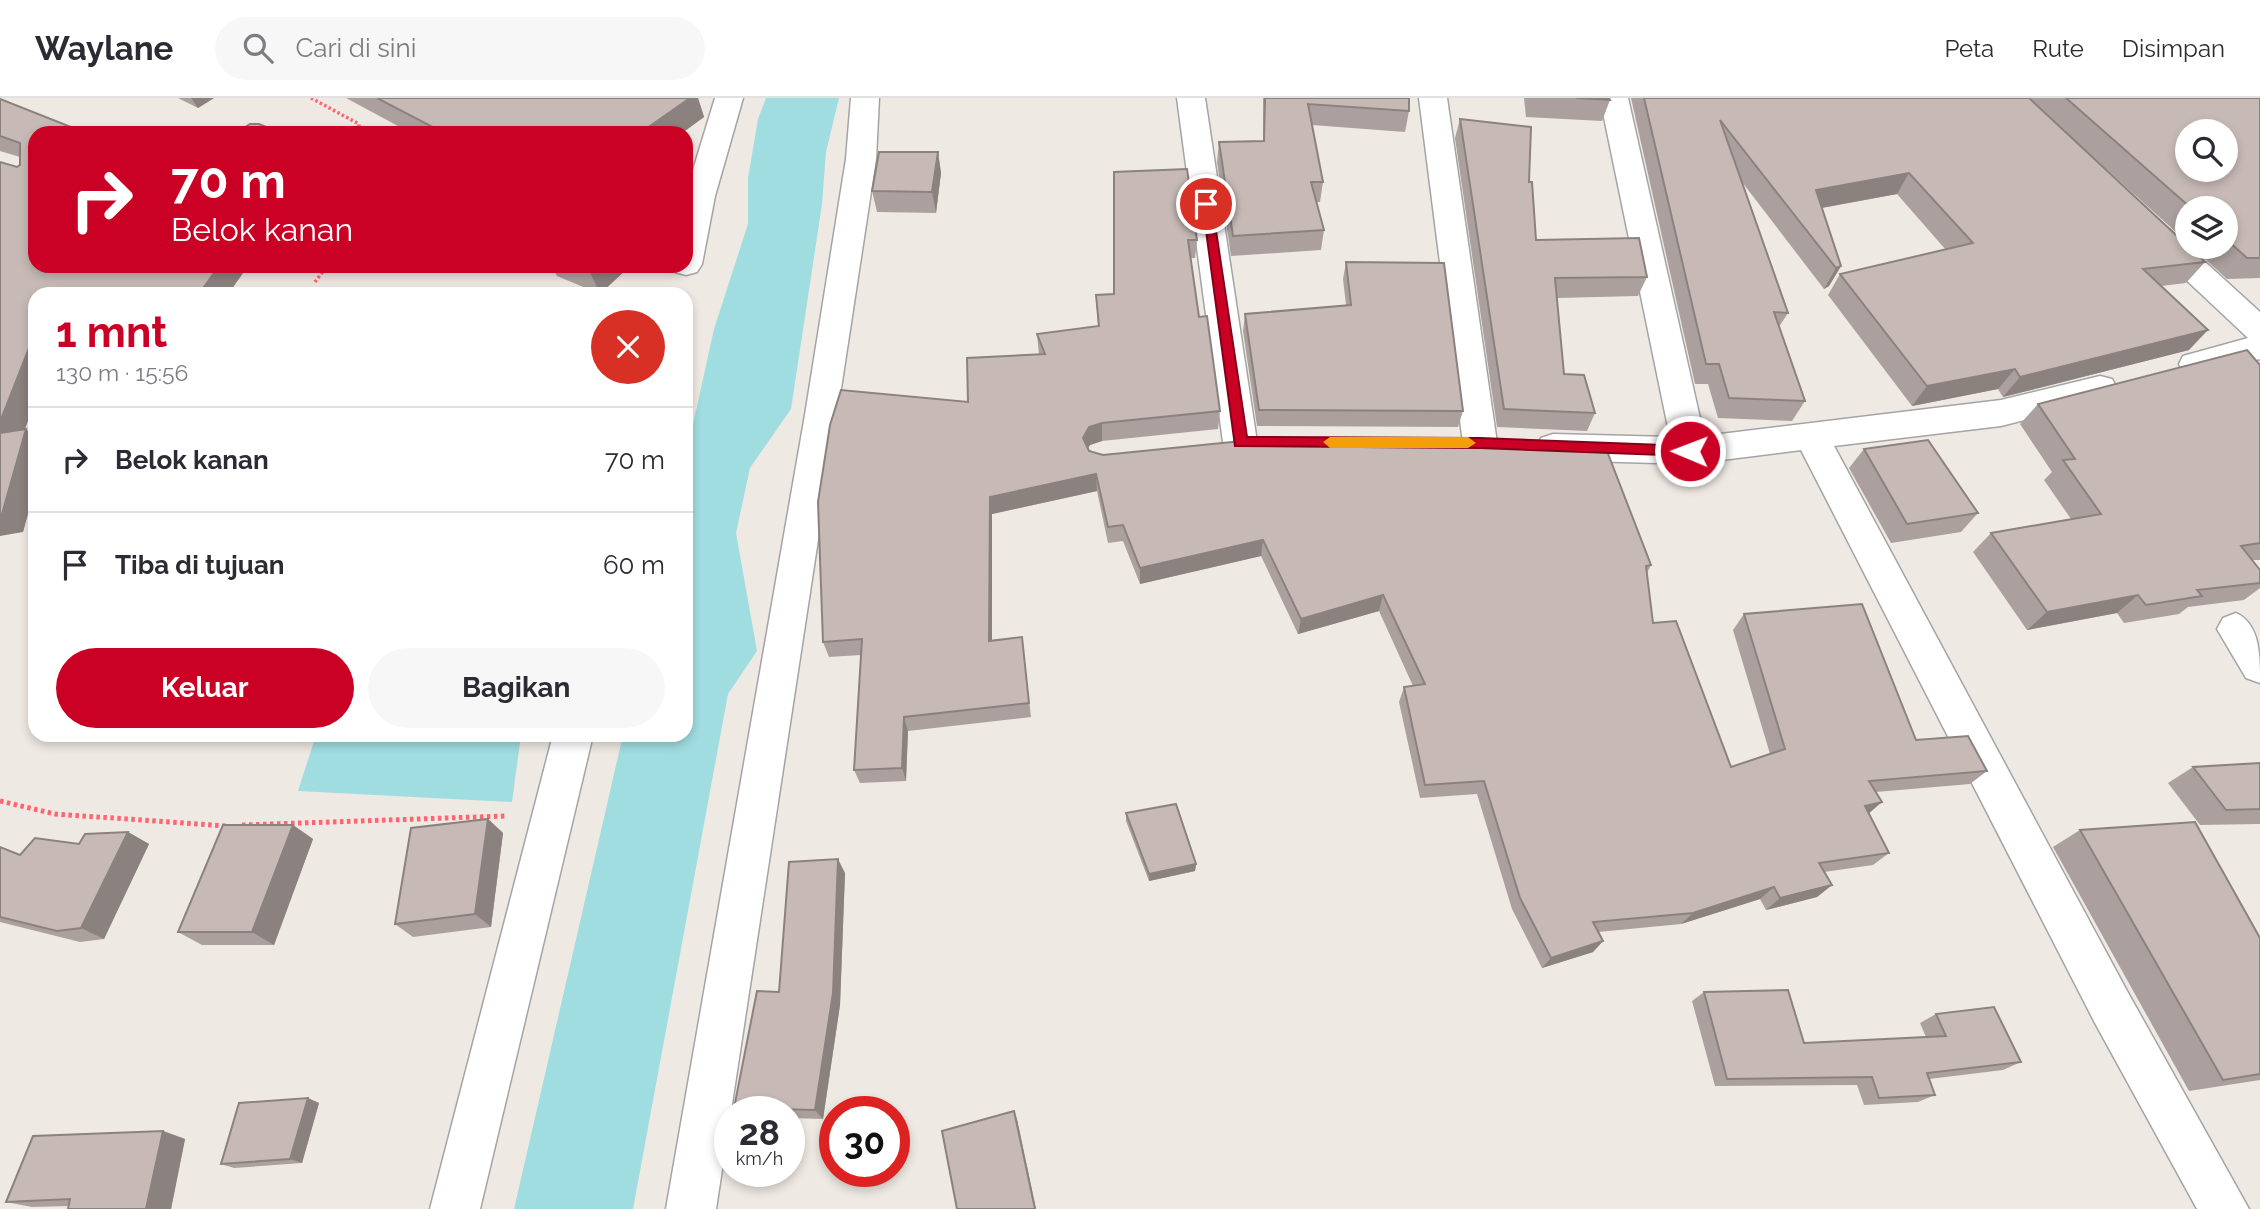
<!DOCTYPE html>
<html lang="id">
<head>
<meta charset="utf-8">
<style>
	body { margin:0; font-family:Raleway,sans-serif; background:#f7f7f7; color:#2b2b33; height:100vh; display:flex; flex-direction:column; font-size:26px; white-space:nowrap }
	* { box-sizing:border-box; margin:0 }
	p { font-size:23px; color:#7c7c81 }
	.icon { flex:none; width:38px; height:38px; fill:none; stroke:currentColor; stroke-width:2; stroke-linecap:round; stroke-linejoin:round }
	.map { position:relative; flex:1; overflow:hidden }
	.side { position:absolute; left:28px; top:189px; width:665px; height:455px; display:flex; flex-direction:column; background:#fff; border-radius:21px; box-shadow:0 4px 10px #0003 }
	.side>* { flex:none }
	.banner { position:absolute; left:28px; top:28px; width:665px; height:147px; border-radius:21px; box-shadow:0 4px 10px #0003; background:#cb0025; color:#fff; overflow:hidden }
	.tools { position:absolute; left:2175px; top:21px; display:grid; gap:14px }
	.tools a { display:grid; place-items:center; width:63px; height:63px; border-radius:50%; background:#fff; box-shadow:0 4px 10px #0003; font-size:35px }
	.speed { position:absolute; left:714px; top:998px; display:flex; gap:14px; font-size:35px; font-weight:700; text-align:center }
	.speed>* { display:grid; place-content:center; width:91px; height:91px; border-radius:50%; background:#fff; box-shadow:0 4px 10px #0003; line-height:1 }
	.speed small { font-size:18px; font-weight:400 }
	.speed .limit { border:10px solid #d22; background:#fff; color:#111 }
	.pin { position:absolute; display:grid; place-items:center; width:60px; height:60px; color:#fff; margin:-30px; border:4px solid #fff; border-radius:50%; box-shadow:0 2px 7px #0007 }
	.me { position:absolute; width:77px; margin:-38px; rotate:271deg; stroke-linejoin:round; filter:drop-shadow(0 0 5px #0008) }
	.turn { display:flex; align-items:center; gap:24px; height:147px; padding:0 28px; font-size:32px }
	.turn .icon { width:91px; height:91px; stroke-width:2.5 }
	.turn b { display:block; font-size:49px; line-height:60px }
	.round { display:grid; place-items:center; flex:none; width:74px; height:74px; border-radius:37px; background:#f7f7f7 }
	.headline { display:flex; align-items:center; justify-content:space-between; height:119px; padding:0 28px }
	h1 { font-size:42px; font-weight:700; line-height:52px; color:#cb0025 }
	.button { display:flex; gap:14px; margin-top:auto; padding:14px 28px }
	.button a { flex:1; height:80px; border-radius:42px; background:#cb0025; color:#fff; font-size:28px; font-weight:700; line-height:80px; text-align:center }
	.button a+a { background:#f7f7f7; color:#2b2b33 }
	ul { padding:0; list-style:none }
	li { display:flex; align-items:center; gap:21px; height:105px; padding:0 28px; border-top:2px solid #e1e1e2 }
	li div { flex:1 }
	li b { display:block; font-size:26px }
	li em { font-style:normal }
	header { display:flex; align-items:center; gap:42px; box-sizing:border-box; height:98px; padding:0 35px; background:#fff; border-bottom:2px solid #e1e1e2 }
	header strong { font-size:33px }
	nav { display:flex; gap:38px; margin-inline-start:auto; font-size:24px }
	.search { width:490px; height:63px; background:#f7f7f7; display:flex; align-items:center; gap:18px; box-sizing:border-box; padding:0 24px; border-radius:38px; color:#7c7c81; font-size:26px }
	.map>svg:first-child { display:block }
</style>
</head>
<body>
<header>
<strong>Waylane</strong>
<div class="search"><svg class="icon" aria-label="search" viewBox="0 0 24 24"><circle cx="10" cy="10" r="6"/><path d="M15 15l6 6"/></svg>Cari di sini</div>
<nav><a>Peta</a><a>Rute</a><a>Disimpan</a></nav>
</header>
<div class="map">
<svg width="2260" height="1111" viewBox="0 0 2260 1111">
	<rect width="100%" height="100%" fill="#efe9e3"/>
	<g fill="#a0dde0">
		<path d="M766 0H839L826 54 822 106 791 311 750 370 736 435 757 553 728 596 633 1111H514L623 637H686V358L714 231 748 126V80L758 21Z"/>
		<path d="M316 637H521L512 704 298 693Z"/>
	</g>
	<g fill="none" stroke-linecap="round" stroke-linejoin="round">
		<defs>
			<g id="minor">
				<path d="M715 0H743L715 98 702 166 697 174 686 177 675 174 672 168H686V95Z"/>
				<path d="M851 0H879L876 61 716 1111H666L805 317 846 61Z"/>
				<path d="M1177 0H1205L1257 344 1252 353 1240 357 1228 353 1223 344Z"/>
				<path d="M1419 0H1447L1497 345 1492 354 1480 358 1468 354 1463 345Z"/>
				<path d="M1600 0H1628L1704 338 2001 302 2100 278 2112 281 2117 290 2112 299 2001 328 1834 348 2127 893 2249 1111H2197L2095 925 1801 352 1690 366 1553 362 1541 358 1536 349 1541 340 1553 336 1670 339Z"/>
				<path d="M2159 129 2170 132 2260 214V261L2195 278 2183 274 2179 266 2183 258 2248 240 2148 146 2144 139 2148 132Z"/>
				<path d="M2236 515C2260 526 2260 557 2260 585L2246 580 2217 531 2223 520Z"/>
				<path d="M553 637H593L480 1111H430Z"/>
			</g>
		</defs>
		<use href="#minor" stroke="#a4a4a4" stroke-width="3"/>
		<g stroke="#ff6470" stroke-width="3.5" stroke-dasharray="2.5 2.5" stroke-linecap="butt">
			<path d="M311 0 359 26V35"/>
			<path d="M315 184 327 168"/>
		</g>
		<g stroke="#ff6470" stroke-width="5" stroke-dasharray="3.5 3.5" stroke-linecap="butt">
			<path d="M0 703 55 716 227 728"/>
			<path d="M242 727 506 718"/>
		</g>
		<use href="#minor" fill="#fff" fill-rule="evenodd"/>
	</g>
	<g fill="#aba09d">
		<path d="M178 0H214L198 10Z"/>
		<path d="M346 0H698L704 19 682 35H411Z"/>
		<path d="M1263 0H1409V13L1405 34 1312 27 1323 84 1320 104H1317L1324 132 1321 152 1231 158 1217 64 1219 44 1263 43Z"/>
		<path d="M1524 0H1609L1610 2 1602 23 1526 19Z"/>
		<path d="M1631 0H2260V180L2227 181 2192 149H2226V110H2188V145L2060 29 2205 164 2186 185 2161 188 2189 252 2003 299 1998 291 1912 308 1828 197 1840 176 1946 152 1897 96 1822 110 1841 168 1829 188 1824 191 1742 84 1788 215 1779 229 1805 303 1792 323 1718 320 1708 286H1695Z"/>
		<path d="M0 1 35 35 248 168 229 195 35 196V304L25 331 35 339V390L23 434 17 69 20 67V59L0 53Z"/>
		<path d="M1460 21 1529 84 1536 142 1647 179 1638 198 1557 200 1564 276 1595 315 1587 333 1497 329 1455 40Z"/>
		<path d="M938 54 941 75 936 115 877 114 872 93Z"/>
		<path d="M1114 74 1197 142 1195 160H1191L1199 219 1220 313 1218 331 1102 343 1090 347 1088 350 1089 353 1103 357 1651 467 1647 475 1653 525 1731 669 1770 656 1733 532 1744 516 1916 642 1987 673 1970 686 1876 694 1869 715 1889 755 1873 767 1824 774 1832 787 1817 799 1766 812 1760 801 1681 826 1598 834 1603 843 1593 854 1542 870 1512 811 1477 696 1420 700 1399 604 1404 589 1413 588 1379 513 1298 536 1261 458 1140 486 1123 443 1108 445 1097 393 992 416V542L1022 539 1031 619 908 633 906 683 860 685 854 672 861 557 829 559 823 544 968 304 1039 257 1037 236 1098 228 1096 197 1114 196Z"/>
		<path d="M1346 164 1463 313 1458 329 1257 328 1243 233 1245 216 1346 207 1343 181Z"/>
		<path d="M552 168H630L600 196 557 178Z"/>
		<path d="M657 168H670L671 171Z"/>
		<path d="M2260 267V462H2252L2260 472V490L2244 502 2188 509 2179 516 2124 525 2117 515 2027 532 1973 454 1991 435 2071 421 2044 382 2052 374 2020 326 2038 306Z"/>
		<path d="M1864 351 1978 415 1961 434 1891 445 1849 370Z"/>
		<path d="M2260 665V726L2200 727 2168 685 2193 669Z"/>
		<path d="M1126 715 1196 766 1195 773 1149 783 1126 723Z"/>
		<path d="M488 721 503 735 491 829 413 839 395 826Z"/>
		<path d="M293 727 313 741 274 847H202L178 834Z"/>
		<path d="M2080 732 2260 840V982L2189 993 2053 749Z"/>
		<path d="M128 734 149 746 104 841 80 844 0 824V749L20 757 79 746Z"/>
		<path d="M845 775 840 907 823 1021 789 1020V1013H738L734 1010 779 894Z"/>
		<path d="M1704 894 1804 945 1926 939 1920 925 1936 916 2021 964 2003 972 1929 981 1935 997 1918 1004 1864 1007 1857 987 1715 988 1692 903Z"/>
		<path d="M319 1005 302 1065 234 1070 221 1066Z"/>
		<path d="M163 1033 185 1041 171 1111H68L69 1108 32 1109 6 1104Z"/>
	</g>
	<g fill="#8b827f">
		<path d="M191 0H214L198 10Z"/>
		<path d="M690 0H698L704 19 682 35H640Z"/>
		<path d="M938 54 941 75 936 115 932 94Z"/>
		<path d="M1909 75 1897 96 1804 113 1816 92Z"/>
		<path d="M219 168H248L228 196 201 193Z"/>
		<path d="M594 168H630L600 196 589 172Z"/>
		<path d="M1841 168 1829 188 1824 191 1836 170Z"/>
		<path d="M2208 232 2189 252 2003 299 2020 279Z"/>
		<path d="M33 240 35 242V304L16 354 0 340V324Z"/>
		<path d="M2015 271 1998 291 1912 308 1927 288Z"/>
		<path d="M1102 325V343L1090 347 1084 357 1083 340 1089 329Z"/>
		<path d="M26 331 35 339V390L23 434 0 438V416Z"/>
		<path d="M1096 376 1097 393 992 416V558L989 543 990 399Z"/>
		<path d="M1263 442 1261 458 1140 486V470Z"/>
		<path d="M1383 497 1379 513 1298 536 1301 521Z"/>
		<path d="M2138 497 2117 515 2027 532 2047 514Z"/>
		<path d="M904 619 908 633 906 683 902 670Z"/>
		<path d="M1882 704 1867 717 1865 708Z"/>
		<path d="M488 721 503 735 491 829 475 816Z"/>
		<path d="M293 727 313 741 274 847 252 834Z"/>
		<path d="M128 734 149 746 104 841 81 830Z"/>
		<path d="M838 761 845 775 840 907 823 1021 815 1012Z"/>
		<path d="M1196 766 1195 773 1149 783V776Z"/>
		<path d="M1832 787 1817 799 1766 812 1780 800Z"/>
		<path d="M1774 789 1760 801 1681 826 1693 815Z"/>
		<path d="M1603 843 1593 854 1542 870 1551 860Z"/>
		<path d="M308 1000 319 1005 302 1065 290 1061Z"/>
		<path d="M1014 1013 1017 1021 1036 1111H1035Z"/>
		<path d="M163 1033 185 1041 171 1111H146Z"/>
	</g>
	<g fill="#c7bab6" stroke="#8b827f" stroke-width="2" fill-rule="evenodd">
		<path d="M377 0H690L640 35H444Z"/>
		<path d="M1265 0H1409V13L1308 6 1323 84H1311L1324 132 1233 138 1219 44 1264 43Z"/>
		<path d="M1576 0H1609L1610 2Z"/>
		<path d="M1644 0H2029L2205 164 2143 171 2208 232 2020 279 2015 271 1927 288 1840 176 1973 145 1909 75 1816 92 1841 168 1836 170 1720 22 1788 215 1774 214 1805 303 1729 300 1719 266H1706Z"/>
		<path d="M2066 0H2260V160H2247L2226 141V110H2191ZM2188 33H2226V72H2188Z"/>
		<path d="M0 1 86 35H35V168H219L201 193 246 196H35V240H33L0 324V64L17 69 20 67V45L0 38Z"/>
		<path d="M1460 21 1531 29 1529 84H1532L1536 142 1639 140 1647 179 1555 180 1564 276 1584 277 1595 315 1504 311Z"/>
		<path d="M250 26H259L281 35H236Z"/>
		<path d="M879 54H938L932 94 872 93Z"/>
		<path d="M1187 71 1197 142H1188L1199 219 1207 218 1220 313 1102 325 1089 329 1083 340 1089 353 1103 357 1242 343 1486 344 1605 348 1651 467 1646 468 1653 525 1676 523 1731 669 1785 651 1744 516 1862 506 1916 642 1968 638 1987 673 1869 683 1882 704 1865 708 1889 755 1819 765 1832 787 1780 800 1774 789 1693 815 1593 824 1603 843 1551 860 1520 800 1484 683 1425 687 1404 589 1425 586 1383 497 1301 521 1263 442 1140 470 1123 427 1108 429 1096 376 990 399 989 543 1022 539 1029 605 904 619 902 670 854 672 862 541 823 544 818 404 830 327 841 292 968 304 967 260 1045 256 1037 236 1099 228 1096 197 1114 196V74Z"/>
		<path d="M1346 164 1444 165 1463 313 1259 312 1245 216 1351 207Z"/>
		<path d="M578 168H594L589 172Z"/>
		<path d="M2247 252 2260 267V445L2241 448 2260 472V485L2197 492 2202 498 2146 507 2138 497 2047 514 1991 435 2101 416 2063 362 2075 361 2038 306Z"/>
		<path d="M26 331 2 416H0V335Z"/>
		<path d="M1928 342 1978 415 1907 426 1864 351Z"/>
		<path d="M2260 665V711L2226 712 2193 669Z"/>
		<path d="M1176 706 1196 766 1149 776 1126 715Z"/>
		<path d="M488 721 475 816 395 826 411 730Z"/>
		<path d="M2195 724 2260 840V976L2223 982 2080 732Z"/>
		<path d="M223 727H293L252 834H178Z"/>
		<path d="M128 734 81 830 57 833 0 819V749L20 757 35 740 79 746 85 736Z"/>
		<path d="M838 761 833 895 815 1012 734 1010 757 893 779 894 789 764Z"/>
		<path d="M1788 892 1804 945 1946 938 1936 916 1994 909 2021 964 1927 975 1935 997 1879 1000 1872 979 1727 981 1704 894Z"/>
		<path d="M308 1000 290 1061 221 1066 239 1005Z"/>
		<path d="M1014 1013 1035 1111H957L942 1033Z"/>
		<path d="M163 1033 146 1111H68L70 1101 6 1104 33 1038Z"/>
	</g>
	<path fill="#cb0025" stroke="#840018" stroke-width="2" d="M1202 103 1212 106 1247 339 1480 340 1690 348 1697 353 1690 358 1480 350 1235 348Z"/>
	<path fill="#f59e0b" d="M1330 339H1468L1476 345 1468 350H1330L1323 344Z"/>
</svg>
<div class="tools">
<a><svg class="icon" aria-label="search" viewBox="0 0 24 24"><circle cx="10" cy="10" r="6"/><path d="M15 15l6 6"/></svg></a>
<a><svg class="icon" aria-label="layers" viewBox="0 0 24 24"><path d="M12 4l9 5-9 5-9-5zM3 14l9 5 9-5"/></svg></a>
</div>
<div class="speed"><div>28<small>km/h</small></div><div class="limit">30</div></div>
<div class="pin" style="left:1206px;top:106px;background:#d93025"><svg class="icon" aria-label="arrive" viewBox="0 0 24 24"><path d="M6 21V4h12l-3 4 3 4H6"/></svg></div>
<svg class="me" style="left:1690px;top:353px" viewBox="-20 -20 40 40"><circle r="17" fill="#cb0025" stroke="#fff" stroke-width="3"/><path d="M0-11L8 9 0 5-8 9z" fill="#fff"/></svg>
<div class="banner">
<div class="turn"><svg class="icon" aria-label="right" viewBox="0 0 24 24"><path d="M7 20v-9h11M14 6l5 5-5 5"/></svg><div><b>70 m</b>Belok kanan</div></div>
</div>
<section class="side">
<div class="headline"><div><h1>1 mnt</h1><p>130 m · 15:56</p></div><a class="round" style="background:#d93025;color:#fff"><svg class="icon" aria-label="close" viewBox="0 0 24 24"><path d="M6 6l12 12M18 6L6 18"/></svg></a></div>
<ul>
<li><svg class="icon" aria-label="right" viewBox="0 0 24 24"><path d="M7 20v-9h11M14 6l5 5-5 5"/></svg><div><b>Belok kanan</b></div><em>70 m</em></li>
<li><svg class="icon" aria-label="arrive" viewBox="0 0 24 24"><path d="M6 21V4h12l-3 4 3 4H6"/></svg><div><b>Tiba di tujuan</b></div><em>60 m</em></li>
</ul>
<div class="button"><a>Keluar</a><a>Bagikan</a></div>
</section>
</div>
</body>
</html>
